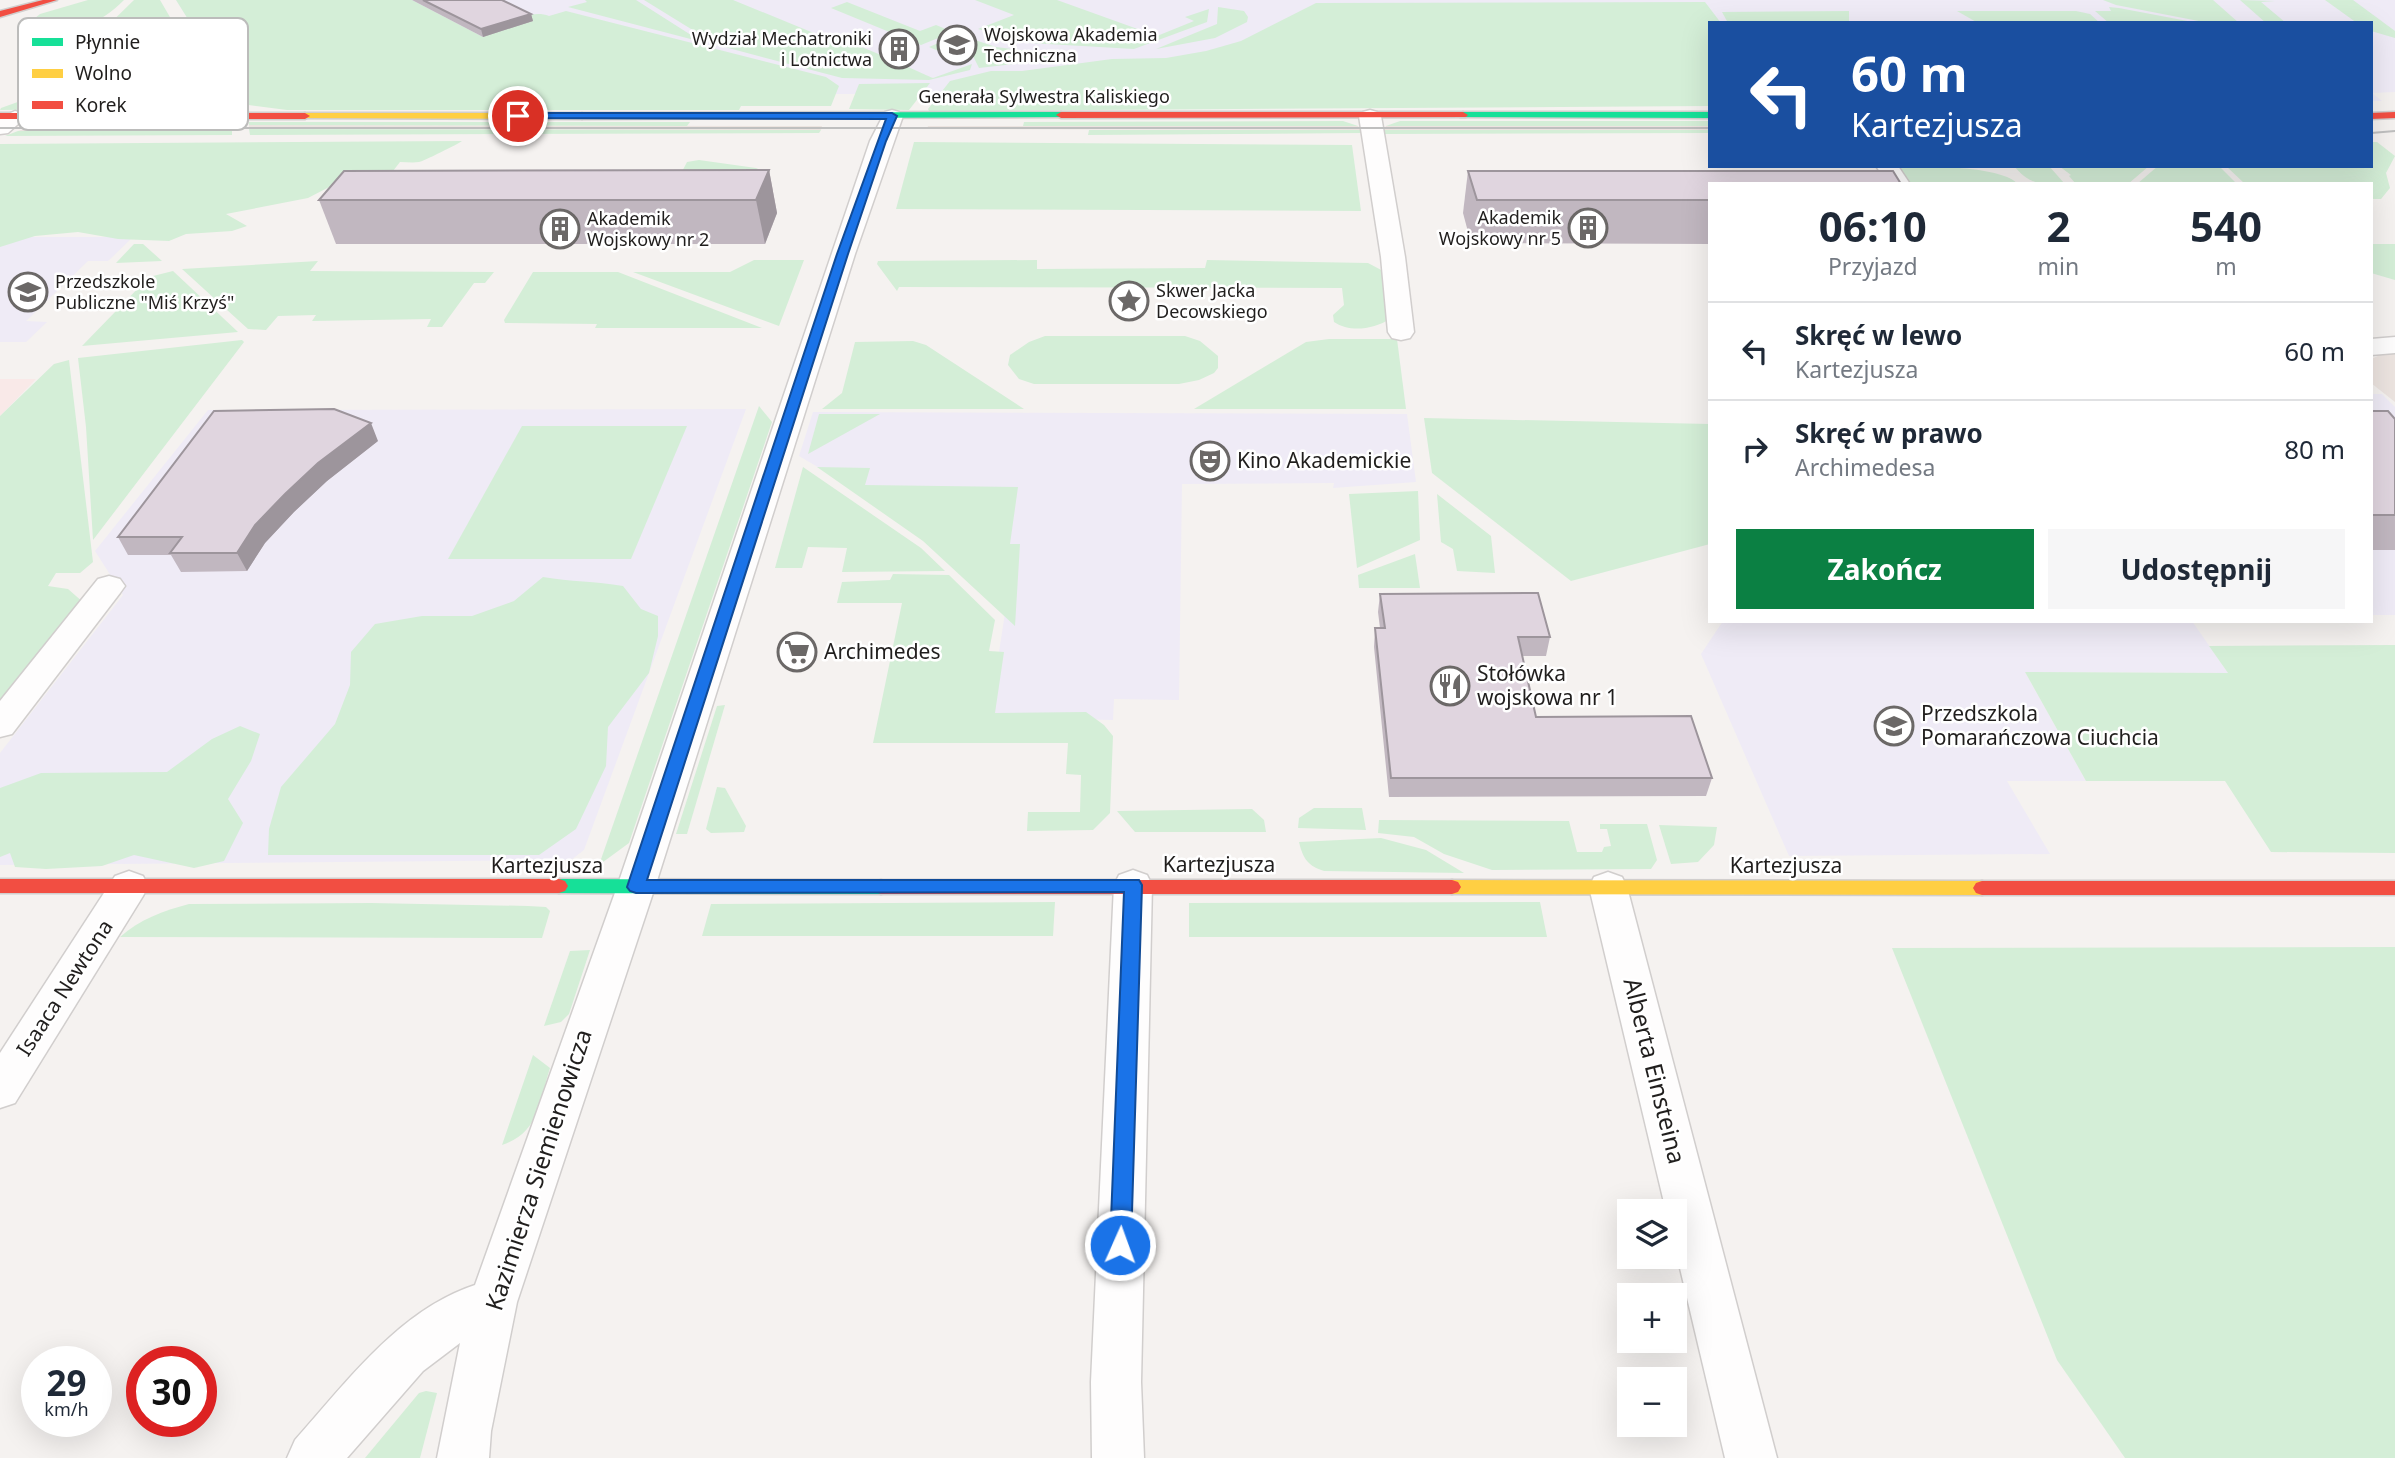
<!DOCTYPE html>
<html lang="pl">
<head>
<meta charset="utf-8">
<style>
	body { margin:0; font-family:"Noto Sans",sans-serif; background:#f6f6f7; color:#1f2937; height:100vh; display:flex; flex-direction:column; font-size:26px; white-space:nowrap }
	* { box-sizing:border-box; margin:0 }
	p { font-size:23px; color:#747a83 }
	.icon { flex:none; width:38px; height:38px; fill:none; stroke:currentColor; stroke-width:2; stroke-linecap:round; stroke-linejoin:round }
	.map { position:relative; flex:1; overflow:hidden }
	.drawer { position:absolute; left:1708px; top:182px; width:665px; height:441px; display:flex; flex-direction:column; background:#fff; border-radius:0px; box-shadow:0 7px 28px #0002 }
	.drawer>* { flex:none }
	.hud { position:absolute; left:1708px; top:21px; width:665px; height:147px; border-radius:0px; box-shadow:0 7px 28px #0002; background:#1a4fa0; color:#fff; overflow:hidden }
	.fabs { position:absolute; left:1617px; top:1199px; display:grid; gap:14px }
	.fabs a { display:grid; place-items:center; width:70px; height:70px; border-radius:0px; background:#fff; box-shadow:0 7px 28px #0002; font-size:35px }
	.speed { position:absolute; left:21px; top:1346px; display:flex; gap:14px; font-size:35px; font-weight:700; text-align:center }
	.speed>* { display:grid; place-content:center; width:91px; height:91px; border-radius:50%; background:#fff; box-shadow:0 7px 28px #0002; line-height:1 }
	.speed small { font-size:18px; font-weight:400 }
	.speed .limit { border:10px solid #d22; background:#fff; color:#111 }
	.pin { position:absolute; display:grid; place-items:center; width:60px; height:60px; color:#fff; margin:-30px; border:4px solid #fff; border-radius:50%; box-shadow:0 2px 7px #0007 }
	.me { position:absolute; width:77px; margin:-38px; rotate:2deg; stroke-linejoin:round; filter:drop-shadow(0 0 5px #0008) }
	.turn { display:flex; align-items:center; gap:24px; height:147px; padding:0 28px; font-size:32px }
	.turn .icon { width:91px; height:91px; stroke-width:2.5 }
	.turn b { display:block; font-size:49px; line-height:60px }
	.eta { display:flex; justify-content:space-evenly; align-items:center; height:119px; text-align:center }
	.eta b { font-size:42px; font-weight:700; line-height:49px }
	.action { display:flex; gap:14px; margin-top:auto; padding:14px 28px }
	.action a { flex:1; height:80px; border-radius:0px; background:#0b8043; color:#fff; font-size:28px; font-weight:700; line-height:80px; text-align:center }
	.action a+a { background:#f6f6f7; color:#1f2937 }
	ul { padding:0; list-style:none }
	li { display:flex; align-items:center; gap:21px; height:98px; padding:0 28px; border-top:2px solid #e0e1e3 }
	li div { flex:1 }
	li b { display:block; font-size:26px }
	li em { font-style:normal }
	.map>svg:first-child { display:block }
</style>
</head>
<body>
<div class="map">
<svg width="2395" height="1458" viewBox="0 0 2395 1458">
	<rect width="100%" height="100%" fill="#f5f2f0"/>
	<g fill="#ece4e0">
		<path d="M232 125V130L18 131 30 127Z"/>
		<path d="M249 125 822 126 821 130 249 129Z"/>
		<path d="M928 126H1358L1361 130 927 129Z"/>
		<path d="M1386 126H1710V130H1383Z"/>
		<path d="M2385 353H2395V402L2371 383V359Z"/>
	</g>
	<path fill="#f9e9e8" d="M0 379H36L0 416Z"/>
	<g fill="#efebf6">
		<path d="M176 0H2395V92L2372 93 2382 101H2371V23H1710V94H235Z"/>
		<path d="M0 237H133L108 261H88L26 321 47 322 26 342H0Z"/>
		<path d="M2371 394H2382L2395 407V615H2371Z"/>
		<path d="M746 409 584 850 571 860 0 865V753L123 595 95 551 208 410Z"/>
		<path d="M813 412 1407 414 1416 482 1333 488 1334 483 1182 484 1179 700 1114 699 1113 720 989 717 1015 548 860 492 799 456Z"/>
		<path d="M1723 621H2192L2228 673 2025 672 2086 781H2007L2050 854 1789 856 1701 654Z"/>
	</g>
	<g fill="#d4eed7">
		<path d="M88 0H124C95 29 85 22 50 33L35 23 34 19 40 14Z"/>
		<path d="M134 0H160L216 96H176L83 50Z"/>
		<path d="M176 0H412L483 37C502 27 528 8 549 16L566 11 826 77 839 86 831 106H741L739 110H287L241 104Z"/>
		<path d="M585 0H636L702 42 568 7 587 2Z"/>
		<path d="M644 0H733L821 36C835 32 914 70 933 78L972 64 970 70 929 80 842 78 717 45Z"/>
		<path d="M975 0H1057L1157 36 1194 21 1185 17 1209 9 1207 22 1134 49 1030 43 978 29 1014 15Z"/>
		<path d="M2103 0H2213L2239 23H2209L2116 5Z"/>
		<path d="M2240 0 2275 1 2261 2 2286 23H2266Z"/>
		<path d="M2325 0H2353L2395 31V38L2371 31V23H2357Z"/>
		<path d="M847 2 920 31 936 25 953 32 921 45 831 8Z"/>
		<path d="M1705 2 1721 23H1710V106L929 111 928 109 950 81 991 71H1022L1112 59 1166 58 1206 51 1241 41 1316 3Z"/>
		<path d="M1218 7 1244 11 1248 17 1247 22 1215 38 1156 49 1217 24Z"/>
		<path d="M2109 7 2119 8 2198 23H2109L2095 11H2111Z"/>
		<path d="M1849 11V23H1728L1722 12Z"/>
		<path d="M1957 11H2076L2090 14 2100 23H1978Z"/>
		<path d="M957 35 968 60 965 62 929 47Z"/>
		<path d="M963 36 996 47 1073 57 979 68Z"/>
		<path d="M930 83 909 110 849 109 859 84Z"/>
		<path d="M40 94 108 105 110 107 106 109 0 110 1 108Z"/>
		<path d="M1343 121 1358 126H1023L1024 122Z"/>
		<path d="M1400 121H1710V126H1386Z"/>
		<path d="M249 122H690L687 126 249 125Z"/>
		<path d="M249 129 821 130 819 133 250 135Z"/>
		<path d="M232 130V135L5 136 18 131Z"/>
		<path d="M1089 130H1361L1364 133 1088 135Z"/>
		<path d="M1383 130H1710V133L1382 134Z"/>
		<path d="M462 141C460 143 422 162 419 162 413 163 406 162 400 162L393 171 335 184 308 198 226 214 247 226 232 231 186 234 169 241 118 239 78 232 35 236 0 247V144Z"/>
		<path d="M914 142 1352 145 1361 211 896 209Z"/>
		<path d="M2371 142H2377L2395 156 2386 173 2390 188 2381 199H2371V184H2245L2226 166H2371Z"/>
		<path d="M699 160 756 168 767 173 676 183 687 162Z"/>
		<path d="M1892 166C1919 166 2001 165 2018 184H1903Z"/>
		<path d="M2014 166H2049L2064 183C2041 186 2029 184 2014 166Z"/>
		<path d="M2059 166H2149L2128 184H2076L2069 176 2071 175Z"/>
		<path d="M2158 166H2219L2237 184H2137Z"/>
		<path d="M134 244H143L162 261 116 263Z"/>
		<path d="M2371 244H2395V280L2371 273Z"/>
		<path d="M754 260H804L779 326 633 272H730Z"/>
		<path d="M1037 260V269L1205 268 1207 260 1368 263 1385 272 1390 319C1374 329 1350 333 1334 322L1333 315 1344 305 1342 288 899 287 897 291 877 264 878 261Z"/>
		<path d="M318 261 310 271 494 272 485 283H474L442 327H427L431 319 312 321 316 315 278 316 266 330 248 329 182 269Z"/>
		<path d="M173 271 238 332 82 346 149 277Z"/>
		<path d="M533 272H618L762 328H595L597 324 505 323 504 320Z"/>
		<path d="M1045 336H1185L1200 341 1218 356V368L1214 373 1199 380 1179 384H1034L1019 379 1008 365 1010 355 1029 342Z"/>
		<path d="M1329 339H1397L1406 409H1194L1306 342Z"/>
		<path d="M242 340 244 342 93 540 86 427 78 358Z"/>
		<path d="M913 341 926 345 1024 409H822L842 393 855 342Z"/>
		<path d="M69 360 93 562 80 573H56L48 586 68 589 84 603 0 713V416L54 364Z"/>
		<path d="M759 406 772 422 629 843 599 865Z"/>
		<path d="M819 414H880L808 454Z"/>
		<path d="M1424 418 1710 424V544L1571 581 1432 473Z"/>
		<path d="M522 426H687L631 559H448Z"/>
		<path d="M803 467 921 548 945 571 842 572 847 548 808 547 802 568H775Z"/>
		<path d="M817 467 870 468 865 485 1018 487 1010 544H1020L1015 626 923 541Z"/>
		<path d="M1418 491 1420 540 1357 568 1349 494Z"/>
		<path d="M1437 494 1491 536 1495 573 1457 571 1453 549 1441 542Z"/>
		<path d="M1415 554 1420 588H1359L1358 575Z"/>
		<path d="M893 574 949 575 995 620 989 651 1004 652 995 713 1086 712 1104 725 1113 736 1110 813 1093 830 1027 831 1028 812H1080L1081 775 1066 774 1068 743H873L902 603H837L842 582 890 580Z"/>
		<path d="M543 577C570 582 596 581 623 586L641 609 658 616V636L649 673 608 727 606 766 576 829 539 855H268L269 829 281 787 335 724 350 685 351 652 375 624 422 616H472L514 601Z"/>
		<path d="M2395 645V853L2271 852 2225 781H2086L2025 672 2228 673 2209 646Z"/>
		<path d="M725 705 687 834H676L717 706Z"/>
		<path d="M240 726 260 734 251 761 228 799 243 823 224 861 194 868 134 855 102 866 46 869 15 867 10 853 0 857V788L41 773 167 772 212 739Z"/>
		<path d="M717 787 725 788 746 826 744 832 711 833 706 829Z"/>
		<path d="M1314 808H1362L1366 830 1298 828 1299 818Z"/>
		<path d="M1252 809 1264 820 1266 832H1135L1117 811Z"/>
		<path d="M1379 820 1569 821 1577 852H1602L1604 847 1611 846 1607 829H1600V824H1647L1657 860 1651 869 1492 870 1444 854 1414 837 1378 833Z"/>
		<path d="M1659 825 1717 827 1714 845 1698 862 1671 864Z"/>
		<path d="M1381 838 1426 850 1464 873 1324 871C1308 866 1303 859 1299 842Z"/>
		<path d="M1055 902 1053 936H702L711 904Z"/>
		<path d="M1540 902 1547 937H1189V903Z"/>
		<path d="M371 903 528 906 546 907 550 911 542 938 120 937C140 919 163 911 189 904Z"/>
		<path d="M2395 947V1458H2125L2057 1360 1892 948Z"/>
		<path d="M590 950 569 1014 561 1022 544 1026 570 951Z"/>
		<path d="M533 1055 550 1068C539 1102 539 1133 502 1145Z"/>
		<path d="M426 1391 437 1393 420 1458H365L419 1393Z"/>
	</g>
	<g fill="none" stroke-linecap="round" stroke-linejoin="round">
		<defs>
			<g id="street">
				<path d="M892 110 899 112 903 116 855 254 655 887 517 1302 491 1431 489 1458H437L460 1343 423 1371 347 1458H287L295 1440C347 1382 399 1310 475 1285L617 887 870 141 885 112Z"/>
				<path d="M1370 110 1377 112 1381 116 1405 257 1414 332 1410 338 1401 340 1392 338 1388 332 1381 257 1359 116 1363 112Z"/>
				<path d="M15 111 22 113 26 117 8 133 0 134V118Z"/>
				<path d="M1876 166H1898L1910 184H1888Z"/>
				<path d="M2395 337V353L2371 355V339Z"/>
				<path d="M109 576 120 579 125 586 120 593 12 734 0 737V701L98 579Z"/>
				<path d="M1133 870 1147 875 1152 885 1141 1382 1144 1458H1092L1091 1382 1114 885 1119 875Z"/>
				<path d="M129 871 143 876 148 886 143 896 15 1103 0 1108V1053L115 876Z"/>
				<path d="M1608 872 1622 877 1627 887 1777 1458H1725L1675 1247V1211H1666L1589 887 1594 877Z"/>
			</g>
			<g id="fast">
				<path d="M1061 112 1066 115 1064 117 582 119 577 116 582 113Z"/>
				<path d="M1463 112H1710V118L1460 117 1458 115Z"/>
				<path d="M559 879 881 880 887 882 890 887 887 892 881 894 559 893 553 891 550 886 553 881Z"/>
			</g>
			<g id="slow">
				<path d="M305 113H582L587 116 582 119 302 118V114Z"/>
				<path d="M1452 880 1982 881 1988 883 1991 888 1988 893 1982 895 1452 894 1446 892 1443 887 1446 882Z"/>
			</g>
			<g id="jam">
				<path d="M43 0H57L0 17V11Z"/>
				<path d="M1463 112 1468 115 1466 117 1061 118 1056 115 1061 112Z"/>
				<path d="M2395 112V118L2371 119V113Z"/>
				<path d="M0 113H305L310 116 305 119H0Z"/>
				<path d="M0 879H559L565 881 568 886 565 891 559 893H0Z"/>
				<path d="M881 880H1452L1458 882 1461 887 1458 892 1452 894H881L875 892 872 887 875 882Z"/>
				<path d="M1982 881H2395V895H1982L1976 893 1973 888 1976 883Z"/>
			</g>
		</defs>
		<use href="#street" stroke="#d1cecd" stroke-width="3"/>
		<use href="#fast" stroke="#d1cecd" stroke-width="3"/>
		<use href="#slow" stroke="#d1cecd" stroke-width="3"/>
		<use href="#jam" stroke="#d1cecd" stroke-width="3"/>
		<use href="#street" fill="#fefdfd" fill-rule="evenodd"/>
		<use href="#fast" fill="#16e098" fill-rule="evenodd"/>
		<use href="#slow" fill="#ffcf43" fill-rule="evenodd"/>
		<use href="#jam" fill="#f24e42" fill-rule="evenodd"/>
		<g stroke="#bfbfbf" stroke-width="2">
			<path d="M0 128H1710"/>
			<path d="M2371 133 2395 131"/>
		</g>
	</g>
	<g fill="#c1b7c0">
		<path d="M412 0H502L531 14 533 21 483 37Z"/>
		<path d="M769 170 777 213 765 244H336L319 200Z"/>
		<path d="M1468 171 1710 184V244L1471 243 1463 213Z"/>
		<path d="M2371 411 2395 419V550H2371Z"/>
		<path d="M378 441 327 481 294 512 265 543 247 571 181 572 171 555H128L118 537Z"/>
		<path d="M1380 594 1550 637 1546 656H1522L1536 717 1712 778 1706 796 1389 797 1374 647 1375 628H1380L1378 612Z"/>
	</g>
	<g fill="#9d959c">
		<path d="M531 14 533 21 483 37 481 29Z"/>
		<path d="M769 170 777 213 765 244 756 200Z"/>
		<path d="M371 423 378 441 327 481 294 512 265 543 247 571 237 553 255 525 285 494 318 463Z"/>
	</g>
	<g fill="#e0d5df" stroke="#9d959c" stroke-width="2">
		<path d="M423 0H502L531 14 481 29Z"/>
		<path d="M769 170 756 200H319L344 171Z"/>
		<path d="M1468 171H1893L1901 184H1710V200H1477Z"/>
		<path d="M334 409 371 423 318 463 285 494 255 525 237 553H170L182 537H118L214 411Z"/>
		<path d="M2371 411H2388L2395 419V515H2371Z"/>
		<path d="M1538 593 1550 637H1518L1536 717 1691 716 1712 778H1391L1375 628H1385L1380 594Z"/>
	</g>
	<path fill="#1a73e8" stroke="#114b97" stroke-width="2" d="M518 113H892L897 116 886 141 848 254 647 880H1139L1142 885 1131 1245 1128 1252 1120 1254 1113 1252 1110 1245 1124 892 636 893 630 891 627 887 837 254 886 119 515 118 513 116Z"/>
	<defs>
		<symbol id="university-ring" viewBox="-11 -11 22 22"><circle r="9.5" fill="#fff" stroke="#6b6867" stroke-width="1.5"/><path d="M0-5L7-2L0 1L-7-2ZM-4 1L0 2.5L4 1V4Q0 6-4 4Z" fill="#6b6867"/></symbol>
		<symbol id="building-ring" viewBox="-11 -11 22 22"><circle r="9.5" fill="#fff" stroke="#6b6867" stroke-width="1.5"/><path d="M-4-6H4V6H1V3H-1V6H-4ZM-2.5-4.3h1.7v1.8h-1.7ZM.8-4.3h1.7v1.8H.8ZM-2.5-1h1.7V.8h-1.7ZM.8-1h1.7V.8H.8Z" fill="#6b6867"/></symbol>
		<symbol id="school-ring" viewBox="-11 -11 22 22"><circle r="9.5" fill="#fff" stroke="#6b6867" stroke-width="1.5"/><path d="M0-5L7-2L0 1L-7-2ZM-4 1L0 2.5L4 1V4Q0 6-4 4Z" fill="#6b6867"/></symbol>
		<symbol id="sight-ring" viewBox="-11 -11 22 22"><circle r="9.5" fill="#fff" stroke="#6b6867" stroke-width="1.5"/><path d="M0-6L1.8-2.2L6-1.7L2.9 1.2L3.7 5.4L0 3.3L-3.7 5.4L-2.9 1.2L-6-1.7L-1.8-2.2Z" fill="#6b6867"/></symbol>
		<symbol id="theatre-ring" viewBox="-11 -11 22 22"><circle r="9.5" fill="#fff" stroke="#6b6867" stroke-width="1.5"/><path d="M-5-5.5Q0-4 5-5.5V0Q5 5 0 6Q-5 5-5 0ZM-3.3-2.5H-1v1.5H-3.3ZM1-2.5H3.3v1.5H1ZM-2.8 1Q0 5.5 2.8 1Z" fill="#6b6867"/></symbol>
		<symbol id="supermarket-ring" viewBox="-11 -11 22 22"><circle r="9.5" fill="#fff" stroke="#6b6867" stroke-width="1.5"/><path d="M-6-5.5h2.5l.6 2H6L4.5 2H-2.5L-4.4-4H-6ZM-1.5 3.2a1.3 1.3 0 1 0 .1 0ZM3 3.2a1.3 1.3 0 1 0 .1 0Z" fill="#6b6867"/></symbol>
		<symbol id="restaurant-ring" viewBox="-11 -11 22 22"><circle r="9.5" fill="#fff" stroke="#6b6867" stroke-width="1.5"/><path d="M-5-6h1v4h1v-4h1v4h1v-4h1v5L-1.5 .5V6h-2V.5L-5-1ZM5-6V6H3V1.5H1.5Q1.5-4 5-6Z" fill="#6b6867"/></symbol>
	</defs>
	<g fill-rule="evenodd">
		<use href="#university-ring" x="935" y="23" width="44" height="44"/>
		<use href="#building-ring" x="877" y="27" width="44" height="44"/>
		<use href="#building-ring" x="1566" y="206" width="44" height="44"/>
		<use href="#building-ring" x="538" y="207" width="44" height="44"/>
		<use href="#school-ring" x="6" y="270" width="44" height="44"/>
		<use href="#sight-ring" x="1107" y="279" width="44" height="44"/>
		<use href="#theatre-ring" x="1188" y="439" width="44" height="44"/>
		<use href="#supermarket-ring" x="775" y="630" width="44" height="44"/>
		<use href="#restaurant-ring" x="1428" y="664" width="44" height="44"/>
		<use href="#school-ring" x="1872" y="704" width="44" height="44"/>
	</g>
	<g text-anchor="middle" stroke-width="5" stroke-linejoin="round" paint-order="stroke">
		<g font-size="18" fill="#201e1d" stroke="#fff" text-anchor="start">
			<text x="984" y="41">Wojskowa Akademia<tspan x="984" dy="21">Techniczna</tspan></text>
			<text x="872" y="45" text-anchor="end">Wydział Mechatroniki<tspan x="872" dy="21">i Lotnictwa</tspan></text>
			<text x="1561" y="224" text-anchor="end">Akademik<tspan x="1561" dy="21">Wojskowy nr 5</tspan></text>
			<text x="587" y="225">Akademik<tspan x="587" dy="21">Wojskowy nr 2</tspan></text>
			<text x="55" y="288">Przedszkole<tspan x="55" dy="21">Publiczne "Miś Krzyś"</tspan></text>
			<text x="1156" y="297">Skwer Jacka<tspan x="1156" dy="21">Decowskiego</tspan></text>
		</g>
		<g font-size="18" fill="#201e1d" stroke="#fff">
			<text x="1044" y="103">Generała Sylwestra Kaliskiego</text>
		</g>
		<g font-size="21" fill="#201e1d" stroke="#fff" text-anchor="start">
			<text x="1237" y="468">Kino Akademickie</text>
			<text x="824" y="659">Archimedes</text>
			<text x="1477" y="681">Stołówka<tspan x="1477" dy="24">wojskowa nr 1</tspan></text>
			<text x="1921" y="721">Przedszkola<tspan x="1921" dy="24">Pomarańczowa Ciuchcia</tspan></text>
		</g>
		<g font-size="21" fill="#201e1d" stroke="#fff">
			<text x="1219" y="872">Kartezjusza</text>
			<text x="547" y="873">Kartezjusza</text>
			<text x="1786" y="873">Kartezjusza</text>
			<text transform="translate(65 988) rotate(-57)" y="7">Isaaca Newtona</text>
		</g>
		<g font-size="24" fill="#201e1d" stroke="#fff">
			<text transform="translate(1654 1071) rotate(76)" y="8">Alberta Einsteina</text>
			<text transform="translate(539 1170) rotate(-72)" y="8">Kazimierza Siemienowicza</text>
		</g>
	</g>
	<rect x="18" y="18" width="230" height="112" rx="10" fill="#fff" stroke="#bcbcbb" stroke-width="2"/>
	<rect x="32" y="38" width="31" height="8" fill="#16e098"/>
	<rect x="32" y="69" width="31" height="9" fill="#ffcf43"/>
	<rect x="32" y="101" width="31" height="8" fill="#f24e42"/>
	<g font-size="19" fill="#201e1d">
		<text x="75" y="49">Płynnie</text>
		<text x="75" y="80">Wolno</text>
		<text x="75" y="112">Korek</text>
	</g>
</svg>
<div class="fabs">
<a><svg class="icon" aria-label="layers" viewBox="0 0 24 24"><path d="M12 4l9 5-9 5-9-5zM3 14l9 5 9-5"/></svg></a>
<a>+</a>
<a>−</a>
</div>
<div class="speed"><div>29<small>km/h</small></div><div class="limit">30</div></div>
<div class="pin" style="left:518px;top:116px;background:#d93025"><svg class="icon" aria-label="arrive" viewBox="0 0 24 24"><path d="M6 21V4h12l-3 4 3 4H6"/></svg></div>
<svg class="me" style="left:1120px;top:1245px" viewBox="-20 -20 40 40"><circle r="17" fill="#1a73e8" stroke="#fff" stroke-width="3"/><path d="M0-11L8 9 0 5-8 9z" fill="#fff"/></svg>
<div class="hud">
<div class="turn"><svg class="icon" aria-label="left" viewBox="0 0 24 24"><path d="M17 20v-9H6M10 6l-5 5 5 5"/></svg><div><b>60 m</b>Kartezjusza</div></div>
</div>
<section class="drawer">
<div class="eta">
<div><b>06:10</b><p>Przyjazd</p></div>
<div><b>2</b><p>min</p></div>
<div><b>540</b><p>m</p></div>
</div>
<ul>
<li><svg class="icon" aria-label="left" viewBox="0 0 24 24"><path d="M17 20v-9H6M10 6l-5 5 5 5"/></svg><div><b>Skręć w lewo</b><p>Kartezjusza</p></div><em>60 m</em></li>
<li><svg class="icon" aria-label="right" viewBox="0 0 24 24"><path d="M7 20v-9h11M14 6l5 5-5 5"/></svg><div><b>Skręć w prawo</b><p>Archimedesa</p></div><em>80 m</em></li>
</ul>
<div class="action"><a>Zakończ</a><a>Udostępnij</a></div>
</section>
</div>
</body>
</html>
